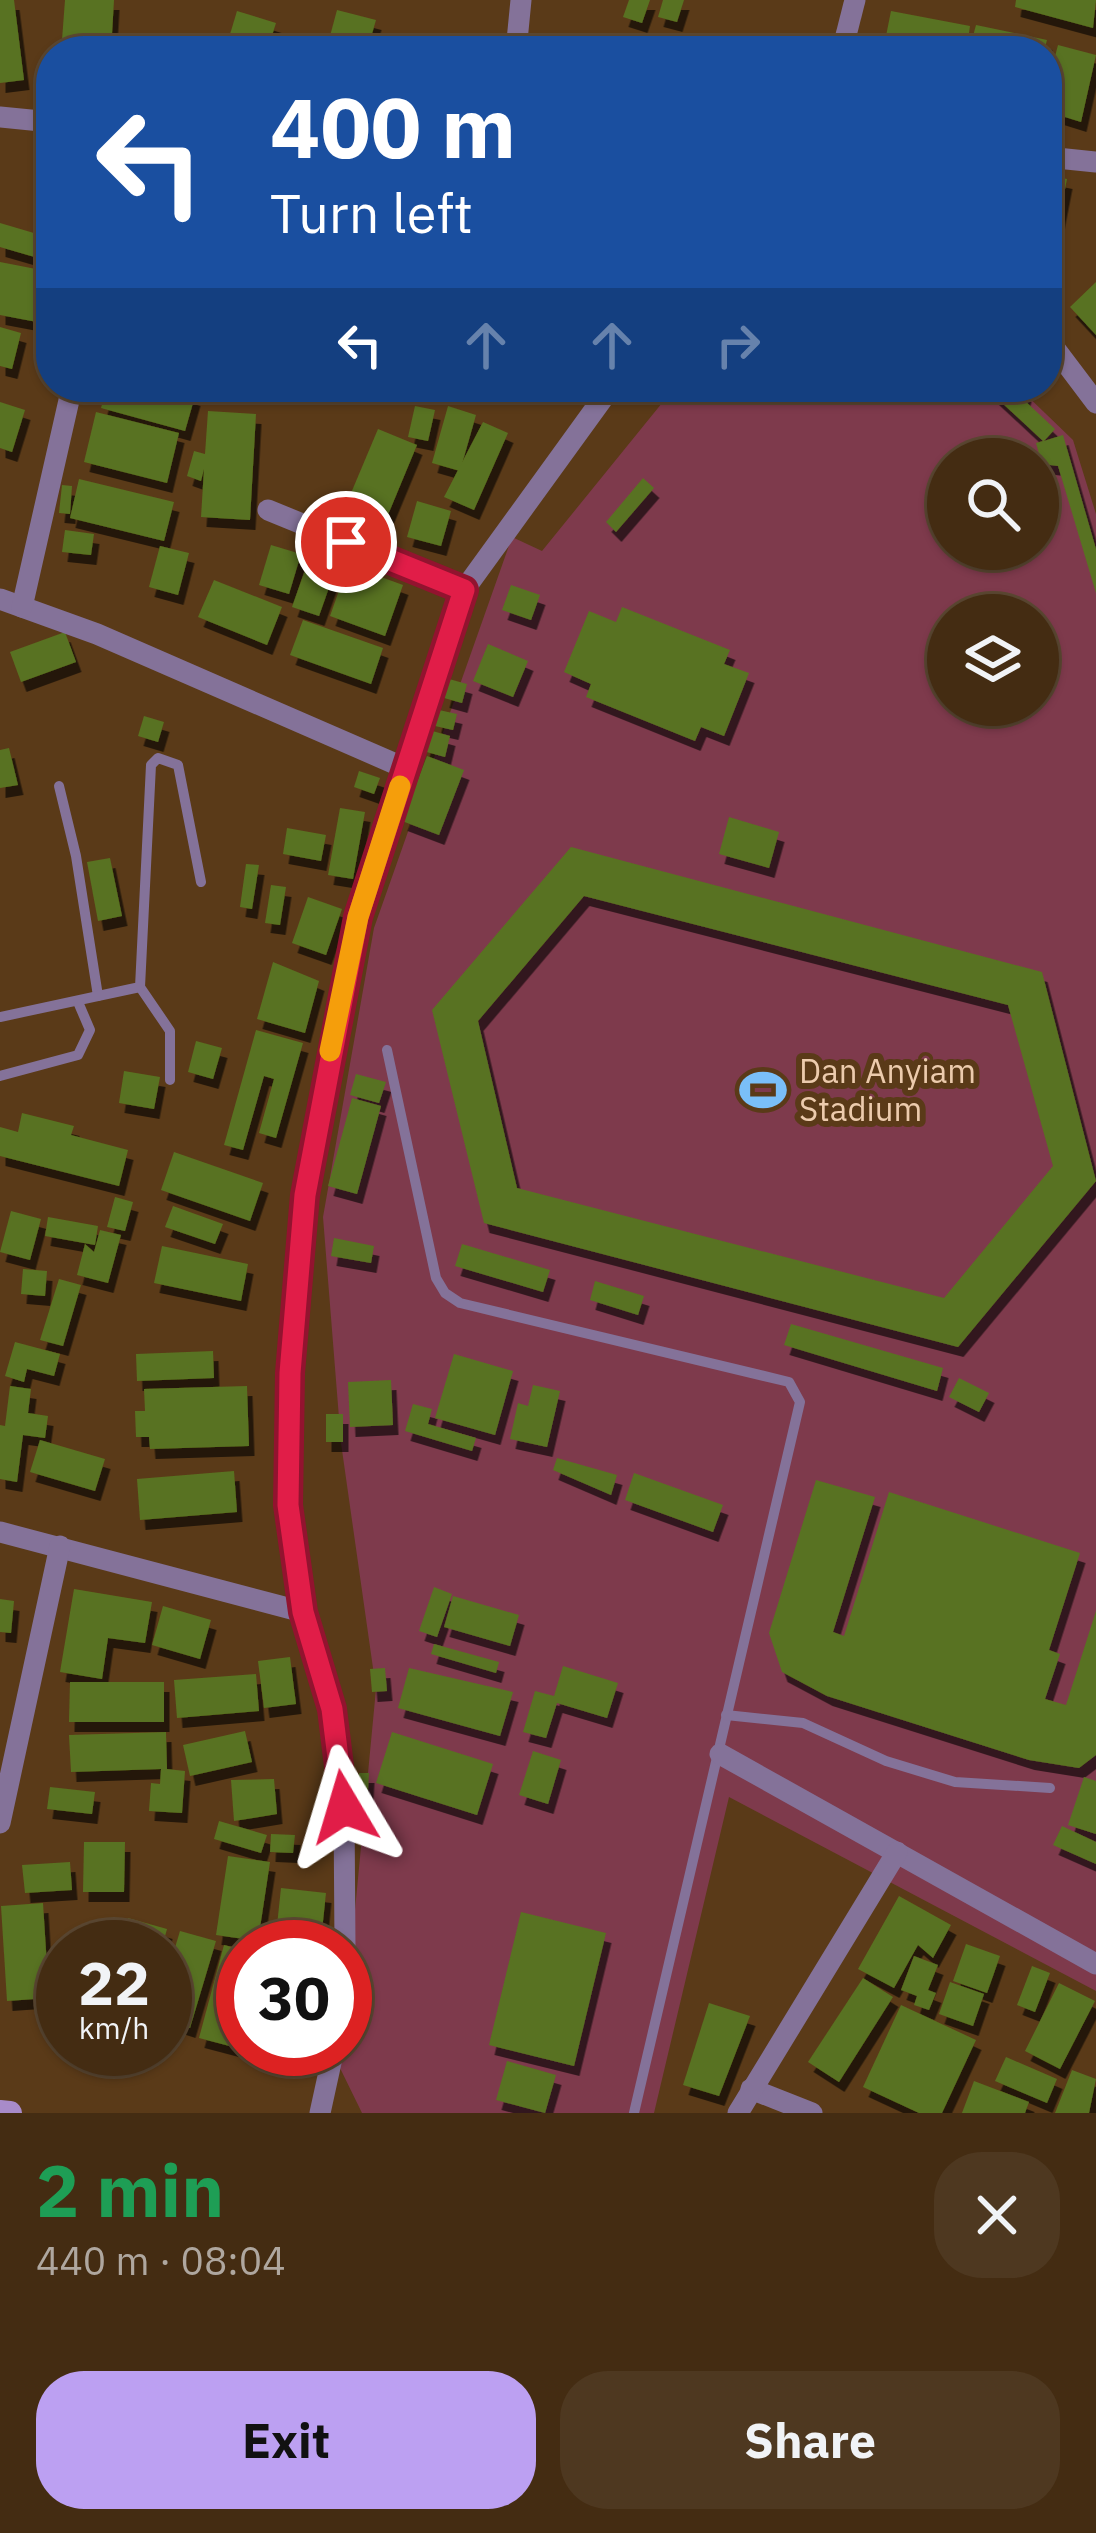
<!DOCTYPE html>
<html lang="en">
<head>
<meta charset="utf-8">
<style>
	body { margin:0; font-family:"IBM Plex Sans",sans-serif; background:#4e3820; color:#f1f3f6; height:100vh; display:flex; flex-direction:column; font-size:45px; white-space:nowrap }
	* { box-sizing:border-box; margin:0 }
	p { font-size:39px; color:#afa79f }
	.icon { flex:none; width:66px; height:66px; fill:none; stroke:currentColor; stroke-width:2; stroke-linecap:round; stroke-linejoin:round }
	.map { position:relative; height:2113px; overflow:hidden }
	.details { display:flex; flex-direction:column; background:#442c12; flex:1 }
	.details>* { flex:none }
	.hud { position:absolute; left:36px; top:36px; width:1026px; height:366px; border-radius:48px; box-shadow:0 3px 9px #0004,0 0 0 3px #5c4832; background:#1a4fa0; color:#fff; overflow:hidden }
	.fabs { position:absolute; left:927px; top:438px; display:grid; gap:24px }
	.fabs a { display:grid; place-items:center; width:132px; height:132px; border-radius:50%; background:#442c12; box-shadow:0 3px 9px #0004,0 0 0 3px #5c4832; font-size:60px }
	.speed { position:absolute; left:36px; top:1920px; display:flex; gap:24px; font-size:60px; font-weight:700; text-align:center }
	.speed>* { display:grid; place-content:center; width:156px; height:156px; border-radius:50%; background:#442c12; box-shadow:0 3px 9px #0004,0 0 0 3px #5c4832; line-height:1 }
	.speed small { font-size:30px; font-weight:400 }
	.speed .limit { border:18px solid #d22; background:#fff; color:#111 }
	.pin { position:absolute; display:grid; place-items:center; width:102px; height:102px; color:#fff; margin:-51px; border:6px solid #fff; border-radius:50%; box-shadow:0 3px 12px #0007 }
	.me { position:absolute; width:132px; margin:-66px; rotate:353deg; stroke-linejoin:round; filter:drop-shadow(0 0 9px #0008) }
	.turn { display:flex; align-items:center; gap:42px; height:252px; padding:0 36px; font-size:54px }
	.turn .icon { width:156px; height:156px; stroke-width:2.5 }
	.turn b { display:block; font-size:84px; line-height:102px }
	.lanes { display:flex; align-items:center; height:114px; padding:0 36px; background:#0003; justify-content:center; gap:60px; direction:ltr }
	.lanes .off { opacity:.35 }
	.round { display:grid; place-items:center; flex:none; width:126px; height:126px; border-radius:48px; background:#4e3820 }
	.head { display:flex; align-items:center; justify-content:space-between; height:204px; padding:0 36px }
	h1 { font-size:72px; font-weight:700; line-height:90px; color:#1e9e55 }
	.primary-button { display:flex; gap:24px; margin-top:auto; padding:24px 36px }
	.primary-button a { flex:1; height:138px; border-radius:48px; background:#bca0f2; color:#111; font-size:48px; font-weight:700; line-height:138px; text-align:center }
	.primary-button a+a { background:#4e3820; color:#f1f3f6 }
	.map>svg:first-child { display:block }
</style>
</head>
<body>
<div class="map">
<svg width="1096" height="2113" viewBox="0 0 1096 2113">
	<defs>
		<filter id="shadow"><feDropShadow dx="5.5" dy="10" stdDeviation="0" flood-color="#0009"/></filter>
	</defs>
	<rect width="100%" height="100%" fill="#5a3a18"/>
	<path fill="#7e3a4c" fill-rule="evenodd" d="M675 387H1018L1073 440 1096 514V1991L729 1797 654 2113H362L340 2068 376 1689 341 1443 323 1217 374 928 512 537 542 551ZM948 459H1038V549H948ZM948 615H1038V705H948Z"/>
	<g fill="#597220" fill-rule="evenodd" filter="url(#shadow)">
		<path d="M0 0H14L24 80 0 83Z"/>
		<path d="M65 0H114L111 51 80 49V42L62 40Z"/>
		<path d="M629 0H650L642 23 623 17Z"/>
		<path d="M663 0H684L677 22 658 17Z"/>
		<path d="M1016 0H1096L1093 28 1015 7Z"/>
		<path d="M337 10 376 20 367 51H326Z"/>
		<path d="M237 11 276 23 268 48 225 51Z"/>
		<path d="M891 11 970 26 968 40H972L976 25 1047 40 1044 51H966L910 39 908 51H883Z"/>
		<path d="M299 33 314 38 310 51H294Z"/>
		<path d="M1058 45 1096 55 1081 122 1052 113 1059 87 1048 83Z"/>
		<path d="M1047 175 1067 179 1055 240 1047 239Z"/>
		<path d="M0 223 44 236 38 258 0 247Z"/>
		<path d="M0 262 36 269 34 281 45 283 37 322 0 315Z"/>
		<path d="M1096 282V335L1070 307Z"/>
		<path d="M0 327 21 333 12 369 0 366Z"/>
		<path d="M107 387H163L195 396 185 431 101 408Z"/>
		<path d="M375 387H427L426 393 375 391Z"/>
		<path d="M985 387 1026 392 1024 400 1055 429 1044 441 1063 435 1096 549V593L1058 466 1042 464 1036 443 1043 441Z"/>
		<path d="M0 402 25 410 12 452 0 448Z"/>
		<path d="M415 406 435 410 428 441 408 437Z"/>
		<path d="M448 406 476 415 460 471 432 463Z"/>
		<path d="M208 411 256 414 250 520 201 517 204 469 201 481 187 476 194 451 205 454Z"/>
		<path d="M96 412 179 433 167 483 84 462Z"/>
		<path d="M483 422 508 433 474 510 444 497Z"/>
		<path d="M378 429 417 445 385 522 346 505Z"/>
		<path d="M643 478 654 488 616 532 606 522Z"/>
		<path d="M79 479 174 502 164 541 70 518Z"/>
		<path d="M62 485 72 486 70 514 59 513Z"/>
		<path d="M417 501 451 511 441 546 407 537Z"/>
		<path d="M65 530 94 534 91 555 62 552Z"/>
		<path d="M271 545 301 554 289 594 259 585Z"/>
		<path d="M160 546 189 553 178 595 149 587Z"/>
		<path d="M310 556 337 565 319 616 292 607Z"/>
		<path d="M348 565 403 585 385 636 330 616Z"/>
		<path d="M214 580 282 607 267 645 198 617Z"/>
		<path d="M511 585 540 595 531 620 502 610Z"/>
		<path d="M622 607 730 650 724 664 749 673 724 736 701 727 695 741 586 697 591 684 564 672 589 611 616 622Z"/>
		<path d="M303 620 383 648 371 684 290 655Z"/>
		<path d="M65 632 76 662 21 682 10 652Z"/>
		<path d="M488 644 528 661 513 697 473 681Z"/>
		<path d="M449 679 467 684 462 703 444 698Z"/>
		<path d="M439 710 457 714 453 730 435 726Z"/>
		<path d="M144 716 164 722 158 742 138 736Z"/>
		<path d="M429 730 450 736 445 757 423 751Z"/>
		<path d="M9 748 18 785 0 788V750Z"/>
		<path d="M427 756 464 770 439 835 402 821Z"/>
		<path d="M359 771 380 778 374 794 354 787Z"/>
		<path d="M340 808 365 812 353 879 328 875Z"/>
		<path d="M729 817 779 832 769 868 719 854Z"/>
		<path d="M287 828 326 835 321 861 283 854Z"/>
		<path d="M571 847 1042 972 1096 1181 958 1347 484 1223 432 1010ZM584 896 1008 1005 1053 1166 944 1298 517 1188 478 1021Z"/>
		<path d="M110 858 122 916 98 921 87 862Z"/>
		<path d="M246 864 259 865 252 909 240 907Z"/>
		<path d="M271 885 286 887 280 925 265 923Z"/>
		<path d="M308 897 342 909 326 955 292 943Z"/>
		<path d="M273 962 319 981 305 1033 257 1019Z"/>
		<path d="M256 1030 303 1043 276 1138 259 1133 274 1079 264 1076 243 1150 224 1145Z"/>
		<path d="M196 1041 222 1048 213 1079 188 1072Z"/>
		<path d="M124 1071 160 1077 154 1109 119 1103Z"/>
		<path d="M356 1074 386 1082 379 1103 350 1095Z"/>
		<path d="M352 1098 381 1106 357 1194 328 1186Z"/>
		<path d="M22 1113 74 1126 71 1135 128 1150 119 1186 0 1156V1127L18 1132Z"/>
		<path d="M174 1152 263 1183 250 1221 161 1190Z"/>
		<path d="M115 1197 133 1202 125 1231 107 1227Z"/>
		<path d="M173 1206 223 1224 215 1244 165 1227Z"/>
		<path d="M11 1211 41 1219 30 1260 0 1252Z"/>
		<path d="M48 1217 98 1226 95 1245 45 1236Z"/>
		<path d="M100 1230 121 1235 108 1283 77 1275 85 1244 94 1252Z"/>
		<path d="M334 1238 374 1246 371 1263 331 1256Z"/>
		<path d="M462 1244 550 1270 543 1292 455 1266Z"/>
		<path d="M162 1246 248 1264 241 1301 154 1283Z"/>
		<path d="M23 1269 47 1271 45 1296 21 1294Z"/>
		<path d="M59 1279 81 1285 63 1346 40 1340Z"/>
		<path d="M595 1281 644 1296 638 1315 590 1300Z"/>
		<path d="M791 1324 943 1368 937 1391 784 1345Z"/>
		<path d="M15 1342 60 1354 54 1376 27 1369 24 1382 5 1376Z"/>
		<path d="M213 1351 214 1378 137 1381 136 1354Z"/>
		<path d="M454 1354 513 1371 495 1435 435 1418Z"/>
		<path d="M959 1378 989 1393 979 1412 949 1397Z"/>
		<path d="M391 1380 393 1425 350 1427 348 1382Z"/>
		<path d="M533 1385 560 1391 547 1447 510 1439 518 1403 528 1406Z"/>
		<path d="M10 1386 31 1389 28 1413 48 1416 45 1438 23 1435 17 1482 0 1479V1425L5 1426Z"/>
		<path d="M247 1386 249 1446 150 1449 149 1437H136L135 1411H145L144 1389Z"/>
		<path d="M413 1404 432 1409 428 1424 476 1438 472 1451 405 1431Z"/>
		<rect x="326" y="1414" width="17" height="28"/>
		<path d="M40 1440 105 1459 95 1491 30 1472Z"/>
		<path d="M557 1458 617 1475 611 1495 553 1470Z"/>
		<path d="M234 1471 237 1512 140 1520 137 1479Z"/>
		<path d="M634 1473 723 1505 713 1532 625 1500Z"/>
		<path d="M816 1480 875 1497 833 1632 844 1636 889 1492 1080 1553 1049 1650 1060 1654 1045 1699 1066 1705 1096 1611V1755L1079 1768 1029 1760 827 1696 782 1672 769 1633Z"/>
		<path d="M434 1587 452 1594 437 1637 419 1631Z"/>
		<path d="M74 1589 152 1602 145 1643 108 1638 102 1679 60 1672Z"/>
		<path d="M453 1596 519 1615 510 1646 444 1627Z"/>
		<path d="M0 1599 14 1601 11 1633 0 1632Z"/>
		<path d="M163 1606 211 1620 200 1659 152 1645Z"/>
		<path d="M434 1644 499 1662 496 1673 431 1654Z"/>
		<path d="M290 1657 296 1704 264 1708 258 1661Z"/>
		<path d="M563 1666 618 1683 607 1718 557 1703 546 1738 523 1732 535 1691 554 1696Z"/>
		<path d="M385 1668 387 1691 372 1692 370 1669Z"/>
		<path d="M409 1668 513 1692 500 1736 398 1708Z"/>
		<path d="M256 1674 259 1711 177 1718 174 1680Z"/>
		<path d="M70 1682H164V1722H69Z"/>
		<path d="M245 1731 252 1762 190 1776 183 1745Z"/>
		<path d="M166 1732 167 1769 185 1771 182 1813 149 1811 151 1783 160 1784 161 1769 71 1772 69 1735Z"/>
		<path d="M392 1732 493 1764 477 1815 376 1783Z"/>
		<path d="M533 1751 561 1760 548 1804 519 1795Z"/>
		<path d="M359 1773H369L367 1807H357Z"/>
		<path d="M1084 1777 1096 1781V1834L1068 1825Z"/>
		<path d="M274 1779 277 1814 234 1821 231 1780Z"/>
		<path d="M50 1787 95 1792 92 1814 47 1809Z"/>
		<path d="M219 1821 267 1835 261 1853 214 1839Z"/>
		<path d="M1062 1826 1096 1842V1864L1053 1845Z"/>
		<path d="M271 1834 295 1835 293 1853 270 1852Z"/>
		<path d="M84 1842H125L124 1892H83Z"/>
		<path d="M228 1856 270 1862 258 1941 216 1935Z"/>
		<path d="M70 1862 72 1890 25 1893 22 1865Z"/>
		<path d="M281 1888 326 1893 321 1940 276 1935Z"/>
		<path d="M899 1896 951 1925 933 1958 918 1945 894 1988 858 1969Z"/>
		<path d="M43 1903 49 1998 7 2001 1 1906Z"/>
		<path d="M521 1912 606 1933 574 2066 489 2045Z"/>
		<path d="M128 1918 167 1929 162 1947H120Z"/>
		<path d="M180 1931 216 1941 190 2028 165 2020V1981Z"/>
		<path d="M966 1944 1000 1956 987 1993 953 1981Z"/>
		<path d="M224 1945 243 1950V2027L237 2048 199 2038Z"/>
		<path d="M914 1956 938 1965 928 1990 936 1993 929 2010 914 2005 917 1996 901 1990Z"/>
		<path d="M1032 1966 1050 1973 1035 2012 1017 2005Z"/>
		<path d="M863 1978 893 1997 839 2082 808 2062Z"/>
		<path d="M950 1982 984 1994 973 2026 939 2014Z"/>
		<path d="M1059 1983 1095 2001 1060 2069 1025 2051Z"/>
		<path d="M709 2003 750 2016 719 2096 683 2085Z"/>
		<path d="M901 2005 976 2040 942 2113H919L863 2087Z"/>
		<path d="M1006 2057 1057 2079 1047 2103 995 2081Z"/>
		<path d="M507 2061 556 2075 545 2113 496 2100Z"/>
		<path d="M1072 2070 1096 2079 1089 2113H1055Z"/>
		<path d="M974 2081 1029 2102 1025 2113H962Z"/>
	</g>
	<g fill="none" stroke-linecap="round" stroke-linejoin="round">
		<g stroke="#847299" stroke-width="10">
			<path d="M59 786 76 856 98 996"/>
			<path d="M140 987 170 1031V1080"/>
			<path d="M0 1017 140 987 151 765 158 758 178 765 201 882"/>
			<path d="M387 1050 436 1278 445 1293 460 1303 789 1382 800 1402 634 2113"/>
			<path d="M0 1076 78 1055 90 1030 78 1002"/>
			<path d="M726 1715 803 1723 886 1761 955 1782 1050 1788"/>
		</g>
		<g stroke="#847299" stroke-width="21">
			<path d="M516 51 521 0"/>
			<path d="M842 51 855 0"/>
			<path d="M0 117 51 122"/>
			<path d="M1047 157 1096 162"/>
			<path d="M1047 338 1096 403"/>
			<path d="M268 510 464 590"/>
			<path d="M0 599 97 634 407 769"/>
			<path d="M22 607 72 387"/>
			<path d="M0 1532 303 1612"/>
			<path d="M720 1754 1096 1964"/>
			<path d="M0 1823 60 1546"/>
			<path d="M345 1947 344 1807 332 1709 303 1612 288 1505 290 1373 305 1195 358 917 464 590 611 387"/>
			<path d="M751 2089 812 2113"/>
			<path d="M320 2113 334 2049"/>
			<path d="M738 2113 897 1852"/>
		</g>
		<path stroke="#a88bc9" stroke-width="24" d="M0 2112 10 2113"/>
	</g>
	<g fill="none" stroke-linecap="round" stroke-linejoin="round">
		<defs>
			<path id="route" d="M344 1807 332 1709 303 1612 288 1505 290 1373 305 1195 358 917 464 590 346 542"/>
		</defs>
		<use href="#route" stroke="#92132f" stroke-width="30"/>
		<use href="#route" stroke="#e11d48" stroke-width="21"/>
		<path stroke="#f59e0b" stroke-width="21" d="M330 1051 358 917 400 786"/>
	</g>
	<defs>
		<symbol id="stadium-bare" viewBox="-9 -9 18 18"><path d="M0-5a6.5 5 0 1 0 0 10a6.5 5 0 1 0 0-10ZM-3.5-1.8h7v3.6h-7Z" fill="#7abff8" stroke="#5a3a18" stroke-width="2.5" paint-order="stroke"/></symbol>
	</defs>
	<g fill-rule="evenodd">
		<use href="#stadium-bare" x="730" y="1057" width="66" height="66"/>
	</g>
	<g text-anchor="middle" stroke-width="12" stroke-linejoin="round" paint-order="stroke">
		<g font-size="33" fill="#eccbad" stroke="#5a3a18" text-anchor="start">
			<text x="799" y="1083">Dan Anyiam<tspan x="799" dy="38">Stadium</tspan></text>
		</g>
	</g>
</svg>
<div class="fabs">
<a><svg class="icon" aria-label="search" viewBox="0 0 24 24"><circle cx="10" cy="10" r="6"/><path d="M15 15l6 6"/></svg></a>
<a><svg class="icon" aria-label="layers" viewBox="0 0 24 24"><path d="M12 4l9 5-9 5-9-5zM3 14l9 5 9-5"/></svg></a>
</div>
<div class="speed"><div>22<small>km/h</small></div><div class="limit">30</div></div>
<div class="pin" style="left:346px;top:542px;background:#d93025"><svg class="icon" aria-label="arrive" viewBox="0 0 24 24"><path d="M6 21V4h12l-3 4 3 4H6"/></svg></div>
<svg class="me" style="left:344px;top:1807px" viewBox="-20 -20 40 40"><path d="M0-17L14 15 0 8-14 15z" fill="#e11d48" stroke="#fff" stroke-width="4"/></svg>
<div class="hud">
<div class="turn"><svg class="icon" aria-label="left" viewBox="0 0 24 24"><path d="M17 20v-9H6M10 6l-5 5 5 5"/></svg><div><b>400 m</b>Turn left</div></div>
<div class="lanes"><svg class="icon" aria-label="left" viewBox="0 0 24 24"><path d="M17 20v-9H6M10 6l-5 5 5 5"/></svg><svg class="icon off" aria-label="ahead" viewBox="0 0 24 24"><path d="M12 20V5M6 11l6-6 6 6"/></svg><svg class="icon off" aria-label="ahead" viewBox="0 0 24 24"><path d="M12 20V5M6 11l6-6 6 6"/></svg><svg class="icon off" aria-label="right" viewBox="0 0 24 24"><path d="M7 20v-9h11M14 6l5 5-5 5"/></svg></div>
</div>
</div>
<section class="details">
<div class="head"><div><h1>2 min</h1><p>440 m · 08:04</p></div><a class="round"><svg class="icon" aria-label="close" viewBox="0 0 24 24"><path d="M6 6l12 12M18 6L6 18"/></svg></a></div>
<div class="primary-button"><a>Exit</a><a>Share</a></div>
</section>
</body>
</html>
